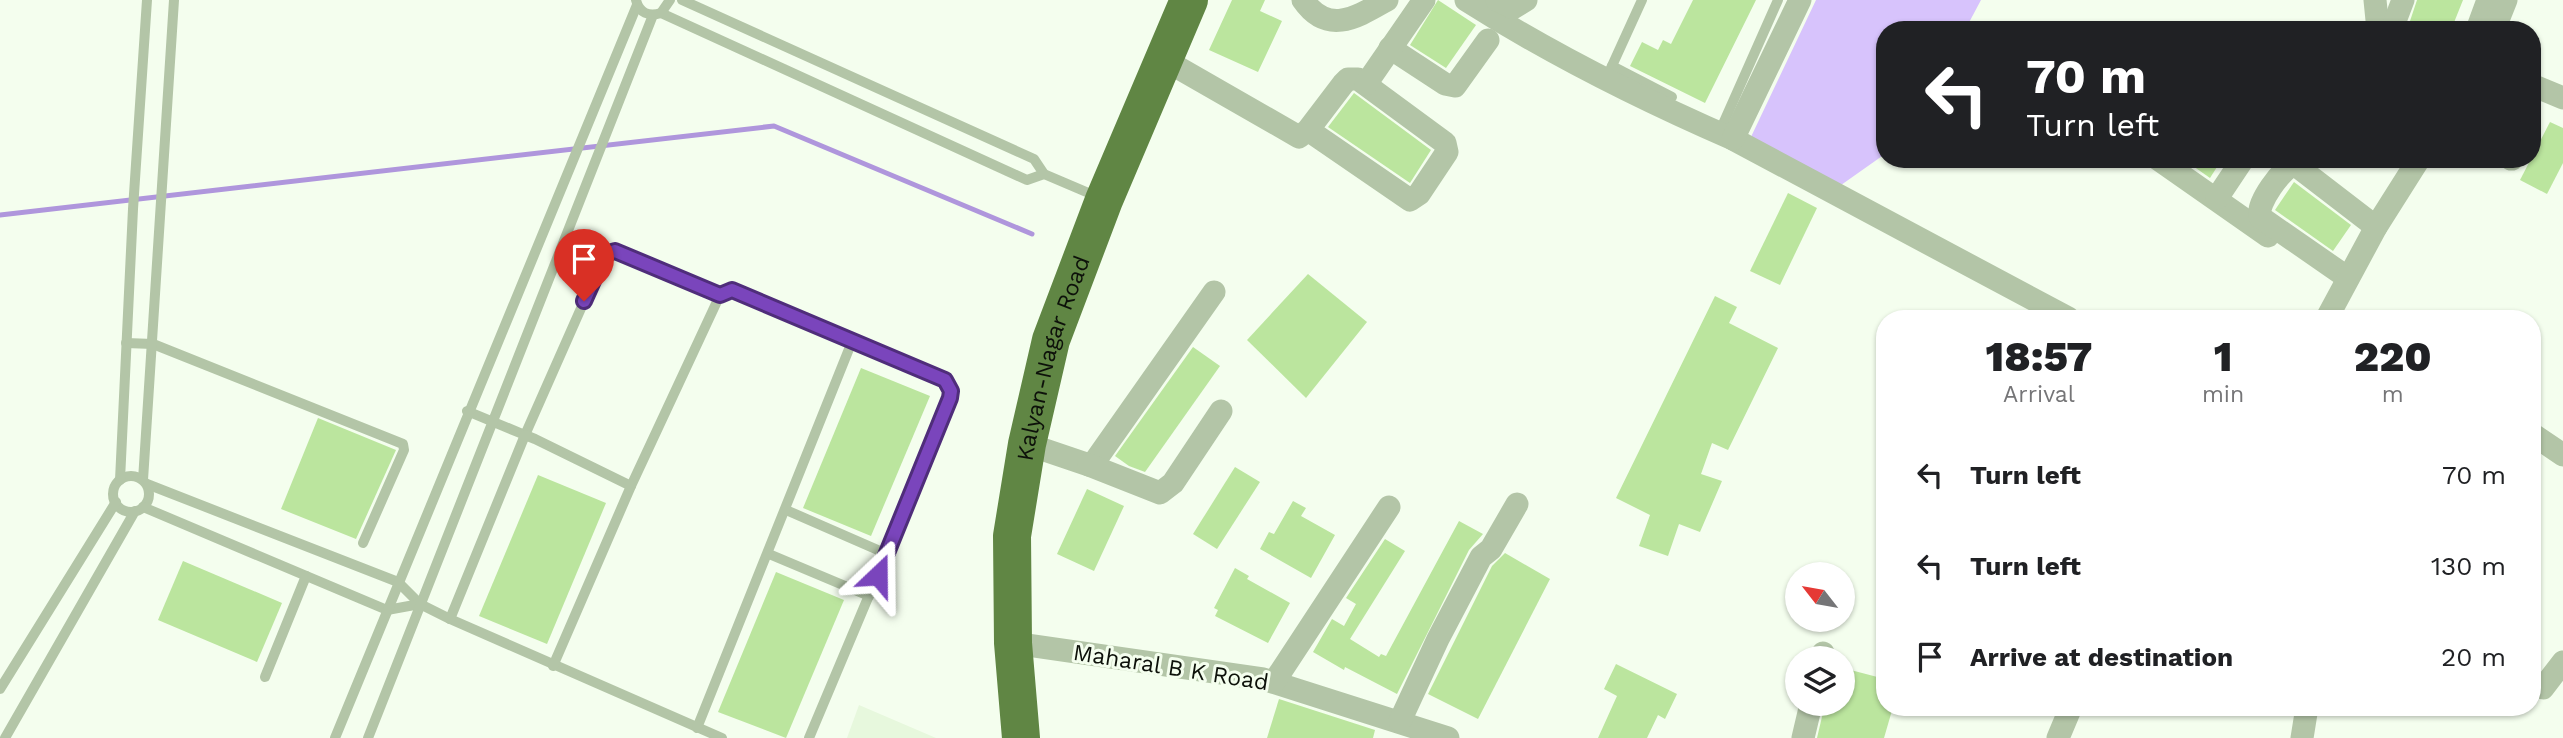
<!DOCTYPE html>
<html lang="en">
<head>
<meta charset="utf-8">
<style>
	body { margin:0; font-family:"Work Sans",sans-serif; background:#f2f2f2; color:#202124; height:100vh; display:flex; flex-direction:column; font-size:26px; white-space:nowrap }
	* { box-sizing:border-box; margin:0 }
	p { font-size:23px; color:#757577 }
	.icon { flex:none; width:38px; height:38px; fill:none; stroke:currentColor; stroke-width:2; stroke-linecap:round; stroke-linejoin:round }
	.map { position:relative; flex:1; overflow:hidden }
	.panel { position:absolute; left:1876px; top:310px; width:665px; height:406px; display:flex; flex-direction:column; background:#fff; border-radius:28px; box-shadow:0 2px 5px #0004 }
	.panel>* { flex:none }
	.banner { position:absolute; left:1876px; top:21px; width:665px; height:147px; border-radius:28px; box-shadow:0 2px 5px #0004; background:#202124; color:#fff; overflow:hidden }
	.needle { width:46px; rotate:301deg }
	.tools { position:absolute; left:1785px; top:562px; display:grid; gap:14px }
	.tools a { display:grid; place-items:center; width:70px; height:70px; border-radius:50%; background:#fff; box-shadow:0 2px 5px #0004; font-size:35px }
	.pin { position:absolute; display:grid; place-items:center; width:60px; height:60px; color:#fff; margin:-72px -30px; border-radius:50% 50% 50% 0; rotate:-45deg; box-shadow:0 0 7px #0007 }
	.pin .icon { rotate:45deg }
	.me { position:absolute; width:77px; margin:-38px; rotate:23deg; stroke-linejoin:round; filter:drop-shadow(0 0 5px #0008) }
	.turn { display:flex; align-items:center; gap:24px; height:147px; padding:0 35px; font-size:32px }
	.turn .icon { width:91px; height:91px; stroke-width:2.5 }
	.turn b { display:block; font-size:49px; line-height:60px }
	.eta { display:flex; justify-content:space-evenly; align-items:center; height:119px; text-align:center }
	.eta b { font-size:42px; font-weight:800; line-height:49px }
	ul { padding:0; list-style:none }
	li { display:flex; align-items:center; gap:21px; height:91px; padding:0 35px }
	li div { flex:1 }
	li b { display:block; font-size:26px }
	li em { font-style:normal }
	.map>svg:first-child { display:block }
</style>
</head>
<body>
<div class="map">
<svg width="2563" height="738" viewBox="0 0 2563 738">
	<rect width="100%" height="100%" fill="#f4feee"/>
	<path fill="#e7f8dd" d="M859 705 936 738H847Z"/>
	<path fill="#d7c3fc" d="M1816 0H1981L1965 30H1885V154L1834 190 1750 139Z"/>
	<g fill="none" stroke-linecap="round" stroke-linejoin="round">
		<path stroke="#af96dc" stroke-width="5" d="M0 215 774 126 1032 234"/>
	</g>
	<g fill="#bbe59e">
		<path d="M1232 0H1265L1260 11 1282 21 1258 72 1209 50Z"/>
		<path d="M1438 0 1476 25 1446 68 1410 45Z"/>
		<path d="M1693 0H1756L1705 103 1630 66 1642 42 1658 50 1663 40 1671 44Z"/>
		<path d="M2417 0H2463L2451 30H2407Z"/>
		<path d="M1354 93 1431 150 1410 183 1328 127Z"/>
		<path d="M2550 122 2563 128V163L2547 194 2520 180Z"/>
		<path d="M2183 159H2222L2210 178Z"/>
		<path d="M2294 182 2351 225 2333 251 2275 210Z"/>
		<path d="M1788 193 1817 208 1780 285 1750 271Z"/>
		<path d="M1308 274 1367 322 1306 398 1247 340Z"/>
		<path d="M1715 296 1737 307 1729 323 1778 348 1728 450 1712 443 1701 474 1722 481 1700 532 1679 524 1668 556 1639 546 1650 515 1616 498Z"/>
		<path d="M1193 347 1220 366 1145 472 1129 466 1115 456Z"/>
		<path d="M861 368 930 396 871 536 803 508Z"/>
		<path d="M318 418 396 450 356 539 281 509Z"/>
		<path d="M1235 467 1260 482 1217 549 1193 534Z"/>
		<path d="M538 475 606 503 547 644 479 616Z"/>
		<path d="M1087 489 1124 506 1094 571 1057 554Z"/>
		<path d="M1293 501 1306 508 1301 516 1335 535 1311 578 1260 549 1269 532 1274 534Z"/>
		<path d="M1459 521 1483 534 1469 550 1397 694 1345 667 1344 670 1313 652 1332 619 1344 626 1356 604 1346 598 1385 539 1405 551 1350 639 1379 657 1381 654 1386 656Z"/>
		<path d="M1505 553 1550 579 1478 719 1428 694 1492 566Z"/>
		<path d="M183 561 282 603 257 662 158 620Z"/>
		<path d="M1235 568 1249 576 1247 579 1290 603 1268 643 1215 616 1218 610 1214 608Z"/>
		<path d="M776 572 844 600 786 738 718 712Z"/>
		<path d="M1616 664 1677 694 1665 719 1658 715 1647 738H1598L1617 696 1604 689Z"/>
		<path d="M1843 668 1885 679V707H1893L1884 738H1817L1825 704H1843Z"/>
		<path d="M1279 699 1375 730 1373 738H1267Z"/>
	</g>
	<g fill="none" stroke-linecap="round" stroke-linejoin="round">
		<g stroke="#b3c5a7" stroke-width="10">
			<path d="M636 0C639 13 649 17 661 13L670 0"/>
			<path d="M682 0 1034 159 1044 174 1098 197"/>
			<path d="M661 13 1027 180 1044 174"/>
			<path d="M1612 66 1672 97"/>
			<path d="M1606 79 1642 0"/>
			<path d="M1719 133 1778 0"/>
			<path d="M126 343 153 344 403 444 404 450 363 543"/>
			<path d="M467 411 525 435 605 254 610 252 720 295"/>
			<circle cx="131" cy="494" r="18"/>
			<path d="M120 480 133 209 147 0"/>
			<path d="M143 480 174 0"/>
			<path d="M147 484 398 582 420 604 450 619 722 738"/>
			<path d="M631 486 720 295 732 290 945 380 951 391 936 436 809 738"/>
			<path d="M143 507 387 610 420 604"/>
			<path d="M786 510 887 554"/>
			<path d="M769 554 869 596"/>
			<path d="M450 619 525 435 535 439 631 486 553 666"/>
			<path d="M265 677 306 576"/>
			<path d="M0 689 116 502"/>
			<path d="M697 728 853 339"/>
			<path d="M5 738 135 511"/>
			<path d="M335 738 637 5"/>
			<path d="M368 738 653 15"/>
		</g>
		<g stroke="#b3c5a7" stroke-width="23">
			<path d="M1303 0C1328 36 1357 17 1387 0"/>
			<path d="M1466 0C1551 54 1641 99 1733 139L2068 318"/>
			<path d="M1497 0 1513 8 1526 0"/>
			<path d="M2375 0 2378 30"/>
			<path d="M2392 29 2403 0"/>
			<path d="M2477 30 2488 0"/>
			<path d="M2494 30 2506 0"/>
			<path d="M1390 48 1445 84 1455 86 1488 40"/>
			<path d="M1163 59 1299 137 1308 130 1343 84 1348 79H1358L1445 143 1447 152 1419 194 1410 200 1308 130"/>
			<path d="M1366 84 1424 0"/>
			<path d="M2532 85 2563 98"/>
			<path d="M1733 139 1800 0"/>
			<path d="M2158 159 2268 236"/>
			<path d="M2511 159H2512"/>
			<path d="M2217 198 2243 159"/>
			<path d="M2348 278 2260 217C2256 203 2282 169 2294 164L2376 227"/>
			<path d="M2327 318 2376 227 2419 159"/>
			<path d="M2532 434 2563 455"/>
			<path d="M1027 444 1089 465 1095 461 1214 292"/>
			<path d="M1089 465 1160 493 1173 483 1221 411"/>
			<path d="M1013 643 1263 679 1448 738"/>
			<path d="M1822 658 1823 653"/>
			<path d="M1274 682 1389 507"/>
			<path d="M2532 685 2543 688 2563 662"/>
			<path d="M1400 721 1438 639 1481 557 1491 549 1517 504"/>
			<path d="M1803 738 1811 704"/>
			<path d="M2058 738 2071 707"/>
			<path d="M2302 738 2307 707"/>
		</g>
		<path stroke="#608644" stroke-width="38" id="s1" d="M1021 738 1013 643 1012 536 1027 444 1051 340 1104 200 1189 0"/>
	</g>
	<g fill="none" stroke-linecap="round" stroke-linejoin="round">
		<defs>
			<path id="route" d="M584 301 605 254 615 251 720 295 732 290 945 380 951 391 950 398 878 575"/>
		</defs>
		<use href="#route" stroke="#4f2d7a" stroke-width="18"/>
		<use href="#route" stroke="#7a45bc" stroke-width="12"/>
	</g>
	<g text-anchor="middle" stroke-width="6" stroke-linejoin="round" paint-order="stroke">
		<g font-size="23" fill="#0d110a" stroke="#f4feee">
			<text dy="8" stroke="none"><textPath href="#s1" startOffset="385">Kalyan-Nagar Road</textPath></text>
			<text transform="translate(1171 667) rotate(9)" y="8">Maharal B K Road</text>
		</g>
	</g>
</svg>
<div class="tools">
<a><svg class="needle" viewBox="-14 -14 28 28"><path d="M0-13l5 13h-10z" fill="#e53935"/><path d="M0 13l5-13h-10z" fill="#757577"/></svg></a>
<a><svg class="icon" aria-label="layers" viewBox="0 0 24 24"><path d="M12 4l9 5-9 5-9-5zM3 14l9 5 9-5"/></svg></a>
</div>
<div class="pin" style="left:584px;top:301px;background:#d93025"><svg class="icon" aria-label="arrive" viewBox="0 0 24 24"><path d="M6 21V4h12l-3 4 3 4H6"/></svg></div>
<svg class="me" style="left:878px;top:575px" viewBox="-20 -20 40 40"><path d="M0-17L14 15 0 8-14 15z" fill="#7a45bc" stroke="#fff" stroke-width="4"/></svg>
<div class="banner">
<div class="turn"><svg class="icon" aria-label="left" viewBox="0 0 24 24"><path d="M17 20v-9H6M10 6l-5 5 5 5"/></svg><div><b>70 m</b>Turn left</div></div>
</div>
<section class="panel">
<div class="eta">
<div><b>18:57</b><p>Arrival</p></div>
<div><b>1</b><p>min</p></div>
<div><b>220</b><p>m</p></div>
</div>
<ul>
<li><svg class="icon" aria-label="left" viewBox="0 0 24 24"><path d="M17 20v-9H6M10 6l-5 5 5 5"/></svg><div><b>Turn left</b></div><em>70 m</em></li>
<li><svg class="icon" aria-label="left" viewBox="0 0 24 24"><path d="M17 20v-9H6M10 6l-5 5 5 5"/></svg><div><b>Turn left</b></div><em>130 m</em></li>
<li><svg class="icon" aria-label="arrive" viewBox="0 0 24 24"><path d="M6 21V4h12l-3 4 3 4H6"/></svg><div><b>Arrive at destination</b></div><em>20 m</em></li>
</ul>
</section>
</div>
</body>
</html>
